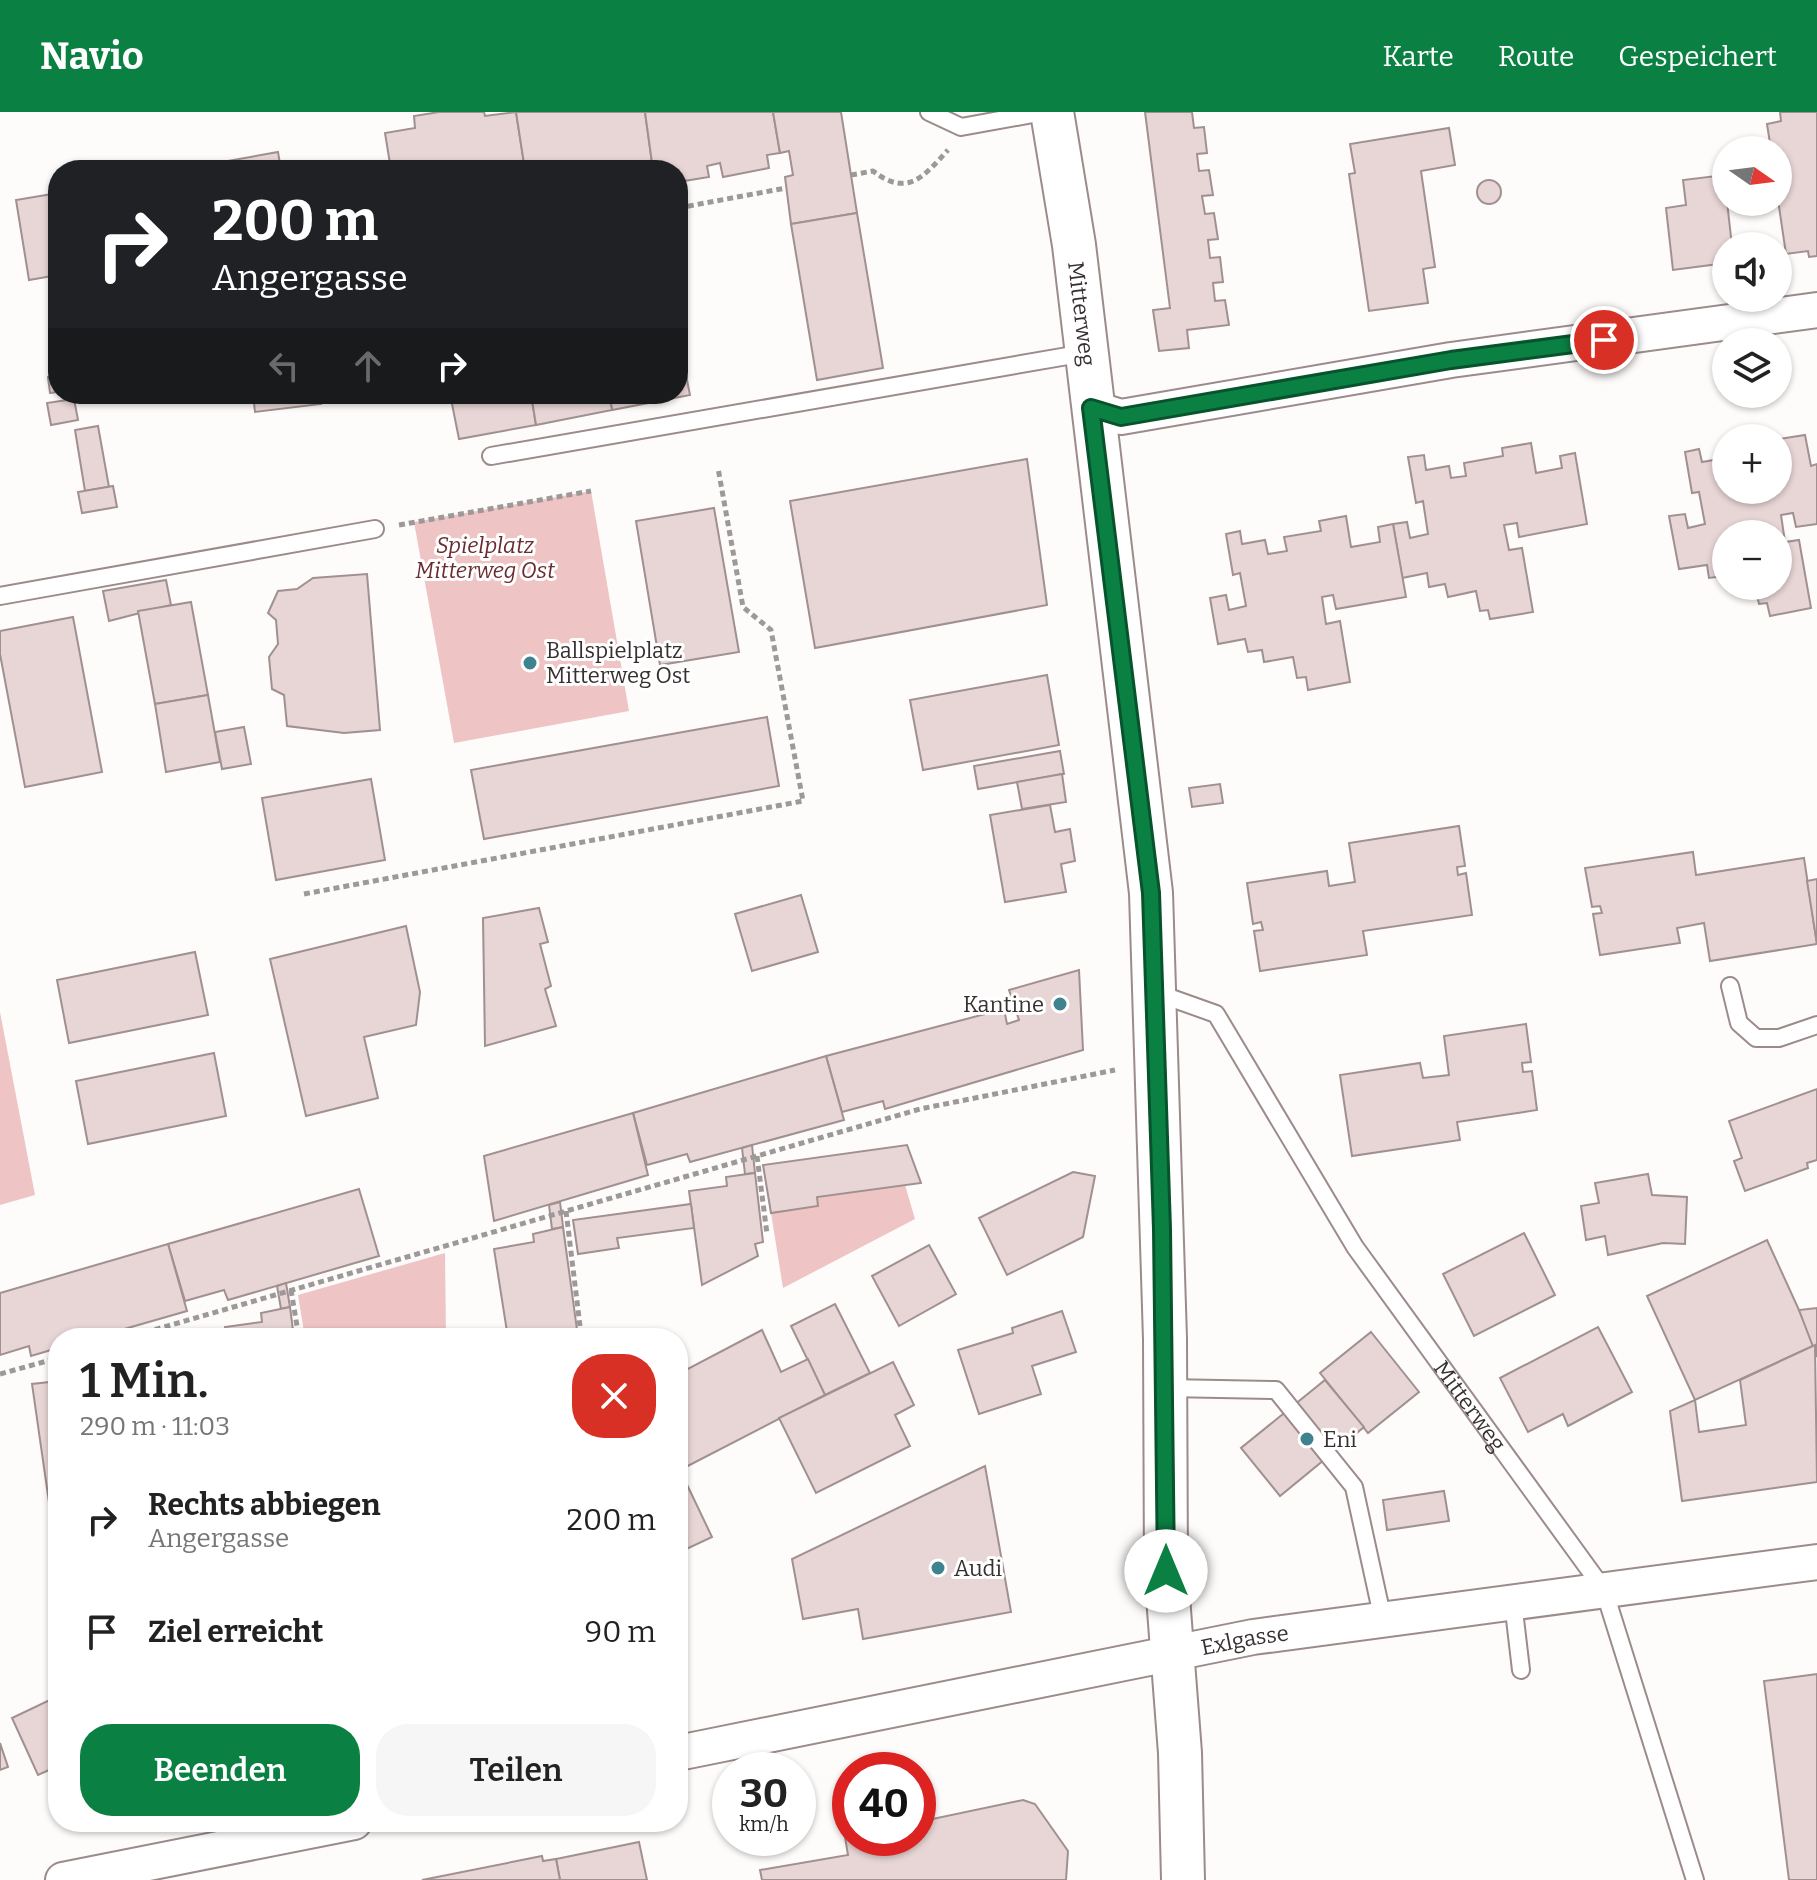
<!DOCTYPE html>
<html lang="de">
<head>
<meta charset="utf-8">
<style>
	body { margin:0; font-family:Bitter,serif; background:#f6f6f6; color:#222; height:100vh; display:flex; flex-direction:column; font-size:30px; white-space:nowrap }
	* { box-sizing:border-box; margin:0 }
	p { font-size:26px; color:#767676 }
	.icon { flex:none; width:44px; height:44px; fill:none; stroke:currentColor; stroke-width:2; stroke-linecap:round; stroke-linejoin:round }
	.map { position:relative; flex:1; overflow:hidden }
	.side { position:absolute; left:48px; top:1216px; width:640px; height:504px; display:flex; flex-direction:column; background:#fff; border-radius:32px; box-shadow:0 2px 6px #0004 }
	.side>* { flex:none }
	.banner { position:absolute; left:48px; top:48px; width:640px; height:244px; border-radius:32px; box-shadow:0 2px 6px #0004; background:#202124; color:#fff; overflow:hidden }
	.needle { width:52px; rotate:104deg }
	.fabs { position:absolute; left:1712px; top:24px; display:grid; gap:16px }
	.fabs a { display:grid; place-items:center; width:80px; height:80px; border-radius:50%; background:#fff; box-shadow:0 2px 6px #0004; font-size:40px }
	.speed { position:absolute; left:712px; top:1640px; display:flex; gap:16px; font-size:40px; font-weight:700; text-align:center }
	.speed>* { display:grid; place-content:center; width:104px; height:104px; border-radius:50%; background:#fff; box-shadow:0 2px 6px #0004; line-height:1 }
	.speed small { font-size:20px; font-weight:400 }
	.speed .limit { border:12px solid #d22; background:#fff; color:#111 }
	.pin { position:absolute; display:grid; place-items:center; width:68px; height:68px; color:#fff; margin:-34px; border:4px solid #fff; border-radius:50%; box-shadow:0 2px 8px #0007 }
	.me { position:absolute; width:88px; margin:-44px; rotate:0deg; stroke-linejoin:round; filter:drop-shadow(0 0 6px #0008) }
	.turn { display:flex; align-items:center; gap:28px; height:168px; padding:0 32px; font-size:36px }
	.turn .icon { width:104px; height:104px; stroke-width:2.5 }
	.turn b { display:block; font-size:56px; line-height:68px }
	.lanes { display:flex; align-items:center; height:76px; padding:0 32px; background:#0003; justify-content:center; gap:40px; direction:ltr }
	.lanes .off { opacity:.35 }
	.round { display:grid; place-items:center; flex:none; width:84px; height:84px; border-radius:32px; background:#f6f6f6 }
	.overview { display:flex; align-items:center; justify-content:space-between; height:136px; padding:0 32px }
	h1 { font-size:48px; font-weight:600; line-height:60px }
	.primary-button { display:flex; gap:16px; margin-top:auto; padding:16px 32px }
	.primary-button a { flex:1; height:92px; border-radius:32px; background:#0b8043; color:#fff; font-size:32px; font-weight:600; line-height:92px; text-align:center }
	.primary-button a+a { background:#f6f6f6; color:#222 }
	ul { padding:0; list-style:none }
	li { display:flex; align-items:center; gap:24px; height:112px; padding:0 32px }
	li div { flex:1 }
	li b { display:block; font-size:30px }
	li em { font-style:normal }
	header { display:flex; align-items:center; gap:48px; box-sizing:border-box; height:112px; padding:0 40px; background:#0b8043; color:#fff }
	header strong { font-size:38px }
	nav { display:flex; gap:44px; margin-inline-start:auto; font-size:28px }
	.map>svg:first-child { display:block }
</style>
</head>
<body>
<header>
<strong>Navio</strong>
<nav><a>Karte</a><a>Route</a><a>Gespeichert</a></nav>
</header>
<div class="map">
<svg width="1817" height="1768" viewBox="0 0 1817 1768">
	<rect width="100%" height="100%" fill="#fefbfb"/>
	<g fill="#efc4c4">
		<path d="M591 379 629 599 454 631 414 410Z"/>
		<path d="M0 900 35 1083 0 1093Z"/>
		<path d="M905 1073 915 1107 783 1176 771 1101 817 1094V1085Z"/>
		<path d="M445 1141 446 1226H305L298 1183Z"/>
	</g>
	<g fill="#e8d6d6" stroke="#a19090" stroke-width="2">
		<path d="M439 0H484L485 4 516 0 525 58H391L385 21 415 16 414 4Z"/>
		<path d="M516 0H645L653 58H525Z"/>
		<path d="M645 0H773L780 41 767 43 769 56 723 65 720 51 707 54 709 65 678 70V58H653Z"/>
		<path d="M773 0H841L857 101 791 112 785 65 793 63 789 39 780 41Z"/>
		<path d="M1145 0H1192L1194 16 1204 15 1207 41 1197 42 1199 59 1209 58 1213 83 1202 84 1205 102 1214 101 1218 127 1208 128 1210 146 1220 145 1223 170 1213 171 1215 189 1225 188 1229 213 1187 218 1189 236 1159 239 1153 198 1170 196Z"/>
		<path d="M1780 0H1817V144L1809 145 1808 139 1786 142 1778 88V38H1771L1767 12 1781 9Z"/>
		<path d="M1449 16 1455 53 1421 59 1435 155 1423 157 1428 191 1369 199 1349 62 1355 61 1350 32Z"/>
		<path d="M278 40 281 58H177Z"/>
		<path d="M1724 63 1732 134H1726V151L1673 158 1666 96 1686 93 1683 68Z"/>
		<circle cx="1489" cy="80" r="12"/>
		<path d="M58 81V163L29 168 16 88Z"/>
		<path d="M857 101 883 256 817 268 791 112Z"/>
		<path d="M678 223 690 283 612 298 609 282H678Z"/>
		<path d="M58 263V280L50 281 48 265Z"/>
		<path d="M253 282H319L321 292 255 300Z"/>
		<path d="M450 282H531L536 313 459 327Z"/>
		<path d="M531 282H609L612 298 536 313Z"/>
		<path d="M74 287 78 308 51 313 47 291Z"/>
		<path d="M98 314 109 375 85 379 75 318Z"/>
		<path d="M1805 323 1811 354 1817 352V412L1796 415 1793 401 1781 403 1785 430 1799 428 1811 496 1770 504 1767 491 1759 492 1755 474H1778V422H1726V474H1740L1726 476 1724 464 1709 466 1707 453 1679 457 1669 404 1685 402 1688 416 1705 412 1699 380 1692 381 1685 340 1699 337 1702 350 1725 346 1726 378H1778L1779 327Z"/>
		<path d="M1531 331 1536 361 1562 356 1560 344 1575 341 1587 412 1519 425 1517 411 1504 413 1509 438 1522 436 1533 500 1490 507 1488 498 1480 499 1476 479 1448 485 1445 472 1429 475 1427 461 1402 466 1393 412 1407 410 1410 426 1428 422 1423 389 1416 391 1408 345 1424 343 1426 358 1449 354 1451 366 1466 364 1464 351 1503 344 1502 336Z"/>
		<path d="M1027 347 1047 493 815 536 790 389Z"/>
		<path d="M113 374 117 395 82 401 78 380Z"/>
		<path d="M714 396 739 540 660 553 636 409Z"/>
		<path d="M1346 404 1351 435 1380 430 1378 415 1393 412 1406 485 1336 497 1333 483 1322 485 1326 512 1340 509 1350 570 1308 578 1306 565 1297 566 1293 545 1264 550 1262 538 1248 540 1245 527 1218 532 1210 486 1226 483 1229 498 1246 494 1240 461 1233 463 1226 422 1240 419 1242 432 1265 428 1268 442 1287 439 1284 425 1321 419 1319 409Z"/>
		<path d="M367 462 380 618 344 621 287 614 284 583 272 577 269 545 278 532 276 508 268 501 278 479 297 477 313 466Z"/>
		<path d="M166 468 171 493 109 509 103 479Z"/>
		<path d="M191 490 208 583 155 592 138 499Z"/>
		<path d="M73 505 102 660 25 675 0 542V519Z"/>
		<path d="M1047 563 1059 633 923 658 910 588Z"/>
		<path d="M208 583 220 650 166 660 155 592Z"/>
		<path d="M767 605 779 674 484 727 471 658Z"/>
		<path d="M244 615 251 652 222 657 215 620Z"/>
		<path d="M1060 639 1064 662 978 677 974 654Z"/>
		<path d="M1062 662 1066 690 1022 697 1017 670Z"/>
		<path d="M371 667 385 748 276 768 262 686Z"/>
		<path d="M1220 672 1223 691 1192 695 1189 676Z"/>
		<path d="M1050 693 1055 720 1070 717 1075 749 1061 752 1066 780 1005 790 990 703Z"/>
		<path d="M1459 714 1465 754 1457 755 1458 763 1466 761 1472 803 1363 819 1367 843 1260 859 1254 819 1263 818 1261 810 1253 812 1247 771 1327 759 1329 774 1355 770 1349 731Z"/>
		<path d="M1693 740 1696 763 1804 746 1817 832 1710 849 1704 811 1677 816 1680 831 1600 843 1593 802 1602 801 1600 794 1592 795 1585 756Z"/>
		<path d="M1817 767V832L1807 769Z"/>
		<path d="M801 783 818 840 752 859 735 802Z"/>
		<path d="M539 796 548 830 540 832 551 874 545 877 556 914 485 934 483 806Z"/>
		<path d="M406 814 420 880 416 913 364 925 378 986 306 1004 270 847Z"/>
		<path d="M195 840 208 903 69 931 57 868Z"/>
		<path d="M1079 858 1083 938 885 997 883 989 842 1000 826 944 1004 897 1007 912 1019 908 1009 878Z"/>
		<path d="M1526 912 1531 950 1522 951 1523 960 1532 959 1537 998 1457 1010 1460 1028 1352 1044 1340 963 1420 951 1423 966 1449 963 1444 924Z"/>
		<path d="M214 941 226 1004 88 1032 76 969Z"/>
		<path d="M826 944 844 1008 690 1050 687 1042 647 1053 633 1001Z"/>
		<path d="M1817 977V1048L1807 1051 1808 1056 1745 1079 1734 1049 1742 1046 1729 1009Z"/>
		<path d="M633 1001 648 1063 494 1109 484 1044Z"/>
		<path d="M752 1033 755 1061 745 1062 742 1036Z"/>
		<path d="M907 1033 921 1071 817 1085 818 1094 771 1101 763 1053Z"/>
		<path d="M1073 1060 1095 1064 1083 1125 1007 1163 979 1106Z"/>
		<path d="M755 1061 763 1130 755 1132 758 1144 702 1173 689 1079 727 1074 726 1065Z"/>
		<path d="M1648 1062 1652 1083 1687 1085 1685 1132 1663 1131 1608 1143 1605 1124 1586 1128 1581 1094 1599 1091 1595 1071Z"/>
		<path d="M359 1077 379 1144 228 1188 224 1178 185 1189 168 1132Z"/>
		<path d="M560 1090 563 1115 552 1117 549 1093Z"/>
		<path d="M691 1092 694 1116 617 1126 619 1136 578 1142 573 1108Z"/>
		<path d="M563 1115 578 1225 508 1226 494 1137 534 1130 533 1122Z"/>
		<path d="M1524 1121 1555 1183 1474 1224 1443 1162Z"/>
		<path d="M1767 1128 1815 1233 1695 1288 1647 1184Z"/>
		<path d="M168 1132 187 1199 93 1226H58V1236L31 1244 29 1234 0 1243V1181Z"/>
		<path d="M929 1133 956 1182 899 1214 872 1164Z"/>
		<path d="M286 1171 290 1195 281 1197 277 1174Z"/>
		<path d="M835 1192 870 1261 825 1283 791 1214Z"/>
		<path d="M290 1195 294 1226H227L225 1215 262 1210 261 1201Z"/>
		<path d="M1817 1196V1245L1799 1198Z"/>
		<path d="M1062 1199 1076 1240 1032 1254 1041 1282 979 1302 958 1238 1013 1221 1012 1216Z"/>
		<path d="M1598 1215 1632 1280 1568 1314 1563 1302 1528 1320 1500 1266Z"/>
		<path d="M762 1218 781 1260 808 1247 825 1283 678 1359V1262Z"/>
		<path d="M1371 1220 1419 1280 1368 1321 1320 1261Z"/>
		<path d="M1815 1233 1817 1370 1682 1389 1670 1299 1695 1288 1699 1320 1746 1313 1740 1268Z"/>
		<path d="M893 1250 914 1293 895 1303 910 1334 816 1381 779 1306Z"/>
		<path d="M1325 1268 1364 1315 1280 1384 1241 1336Z"/>
		<path d="M58 1269V1453L32 1272Z"/>
		<path d="M985 1354 1011 1500 863 1527 858 1497 803 1507 792 1447Z"/>
		<path d="M680 1358 712 1425 678 1441V1359Z"/>
		<path d="M1444 1379 1449 1409 1387 1418 1383 1388Z"/>
		<path d="M1817 1562V1768H1789L1764 1569Z"/>
		<path d="M58 1584V1654L38 1663 12 1606Z"/>
		<path d="M0 1631 8 1655 0 1658Z"/>
		<path d="M1023 1688 1035 1692 1068 1739 1066 1768H762L760 1758 848 1743 845 1725 918 1726V1710Z"/>
		<path d="M639 1730 647 1768H560L556 1747Z"/>
		<path d="M542 1744 543 1749 556 1747 560 1768H422Z"/>
	</g>
	<g fill="none" stroke-linecap="round" stroke-linejoin="round">
		<defs>
			<g id="service">
				<path d="M929 0 961 15 1044 0"/>
				<path d="M491 344 1085 241"/>
				<path d="M0 484 375 417"/>
				<path d="M1730 874 1739 911 1756 926H1779L1817 913"/>
				<path id="s1" d="M1157 881 1216 902 1355 1135 1604 1478 1695 1768"/>
				<path d="M1167 1276 1276 1278 1354 1375 1383 1508"/>
				<path d="M1513 1490 1521 1558"/>
			</g>
			<g id="minor">
				<path d="M1091 296 1121 305 1451 248 1817 198"/>
				<path id="s2" d="M678 1641 1253 1525 1817 1450"/>
				<path d="M63 1768 354 1710"/>
			</g>
			<g id="tertiary">
				<path id="s3" d="M1052 0 1074 133 1151 781 1165 1227 1166 1459 1180 1641 1183 1768"/>
			</g>
		</defs>
		<use href="#service" stroke="#9c8b8b" stroke-width="20"/>
		<use href="#minor" stroke="#9c8b8b" stroke-width="38"/>
		<use href="#tertiary" stroke="#9c8b8b" stroke-width="46"/>
		<g stroke="#9e9999" stroke-width="5" stroke-dasharray="6 4" stroke-linecap="butt">
			<path d="M851 63 873 59C908 86 924 64 948 38"/>
			<path d="M678 96 786 76"/>
			<path d="M399 413 591 379"/>
			<path d="M304 782 803 689 771 518 743 495 718 356"/>
			<path d="M757 1044 767 1122"/>
			<path d="M566 1099 580 1214"/>
			<path d="M291 1178 299 1226"/>
			<path d="M126 1226 920 997 1115 958"/>
			<path d="M0 1262 58 1246"/>
		</g>
		<use href="#service" stroke="#fff" stroke-width="16"/>
		<use href="#minor" stroke="#fff" stroke-width="34"/>
		<use href="#tertiary" stroke="#fff" stroke-width="42"/>
	</g>
	<g fill="none" stroke-linecap="round" stroke-linejoin="round">
		<defs>
			<path id="route" d="M1166 1459 1162 1117 1151 781 1091 296 1121 305 1451 248 1604 228"/>
		</defs>
		<use href="#route" stroke="#07532c" stroke-width="20"/>
		<use href="#route" stroke="#0b8043" stroke-width="14"/>
	</g>
	<g fill="#3f8391" stroke="#fff" stroke-width="3">
		<circle cx="530" cy="551" r="8"/>
		<circle cx="1060" cy="892" r="8"/>
		<circle cx="1307" cy="1327" r="8"/>
		<circle cx="938" cy="1456" r="8"/>
	</g>
	<g text-anchor="middle" stroke-width="6" stroke-linejoin="round" paint-order="stroke">
		<g font-size="22" fill="#373030" stroke="#fff">
			<text dy="8" stroke="none"><textPath href="#s3" startOffset="204">Mitterweg</textPath></text>
			<text dy="8" stroke="none"><textPath href="#s1" startOffset="530">Mitterweg</textPath></text>
			<text dy="8" stroke="none"><textPath href="#s2" startOffset="578">Exlgasse</textPath></text>
		</g>
		<g font-size="22" font-style="italic" fill="#692b2f" stroke="#fff">
			<text x="485" y="441">Spielplatz<tspan x="485" dy="25">Mitterweg Ost</tspan></text>
		</g>
		<g font-size="22" fill="#373030" stroke="#fff" text-anchor="start">
			<text x="546" y="546">Ballspielplatz<tspan x="546" dy="25">Mitterweg Ost</tspan></text>
			<text x="1044" y="900" text-anchor="end">Kantine</text>
			<text x="1323" y="1335">Eni</text>
			<text x="954" y="1464">Audi</text>
		</g>
	</g>
</svg>
<div class="fabs">
<a><svg class="needle" viewBox="-14 -14 28 28"><path d="M0-13l5 13h-10z" fill="#e53935"/><path d="M0 13l5-13h-10z" fill="#767676"/></svg></a>
<a><svg class="icon" aria-label="sound" viewBox="0 0 24 24"><path d="M4 9h4l5-4v14l-5-4H4zM17 9q2 3 0 6"/></svg></a>
<a><svg class="icon" aria-label="layers" viewBox="0 0 24 24"><path d="M12 4l9 5-9 5-9-5zM3 14l9 5 9-5"/></svg></a>
<a>+</a>
<a>−</a>
</div>
<div class="speed"><div>30<small>km/h</small></div><div class="limit">40</div></div>
<div class="pin" style="left:1604px;top:228px;background:#d93025"><svg class="icon" aria-label="arrive" viewBox="0 0 24 24"><path d="M6 21V4h12l-3 4 3 4H6"/></svg></div>
<svg class="me" style="left:1166px;top:1459px" viewBox="-20 -20 40 40"><circle r="19" fill="#fff"/><path d="M0-13L10 11 0 6-10 11z" fill="#0b8043"/></svg>
<div class="banner">
<div class="turn"><svg class="icon" aria-label="right" viewBox="0 0 24 24"><path d="M7 20v-9h11M14 6l5 5-5 5"/></svg><div><b>200 m</b>Angergasse</div></div>
<div class="lanes"><svg class="icon off" aria-label="left" viewBox="0 0 24 24"><path d="M17 20v-9H6M10 6l-5 5 5 5"/></svg><svg class="icon off" aria-label="ahead" viewBox="0 0 24 24"><path d="M12 20V5M6 11l6-6 6 6"/></svg><svg class="icon" aria-label="right" viewBox="0 0 24 24"><path d="M7 20v-9h11M14 6l5 5-5 5"/></svg></div>
</div>
<section class="side">
<div class="overview"><div><h1>1 Min.</h1><p>290 m · 11:03</p></div><a class="round" style="background:#d93025;color:#fff"><svg class="icon" aria-label="close" viewBox="0 0 24 24"><path d="M6 6l12 12M18 6L6 18"/></svg></a></div>
<ul>
<li><svg class="icon" aria-label="right" viewBox="0 0 24 24"><path d="M7 20v-9h11M14 6l5 5-5 5"/></svg><div><b>Rechts abbiegen</b><p>Angergasse</p></div><em>200 m</em></li>
<li><svg class="icon" aria-label="arrive" viewBox="0 0 24 24"><path d="M6 21V4h12l-3 4 3 4H6"/></svg><div><b>Ziel erreicht</b></div><em>90 m</em></li>
</ul>
<div class="primary-button"><a>Beenden</a><a>Teilen</a></div>
</section>
</div>
</body>
</html>
